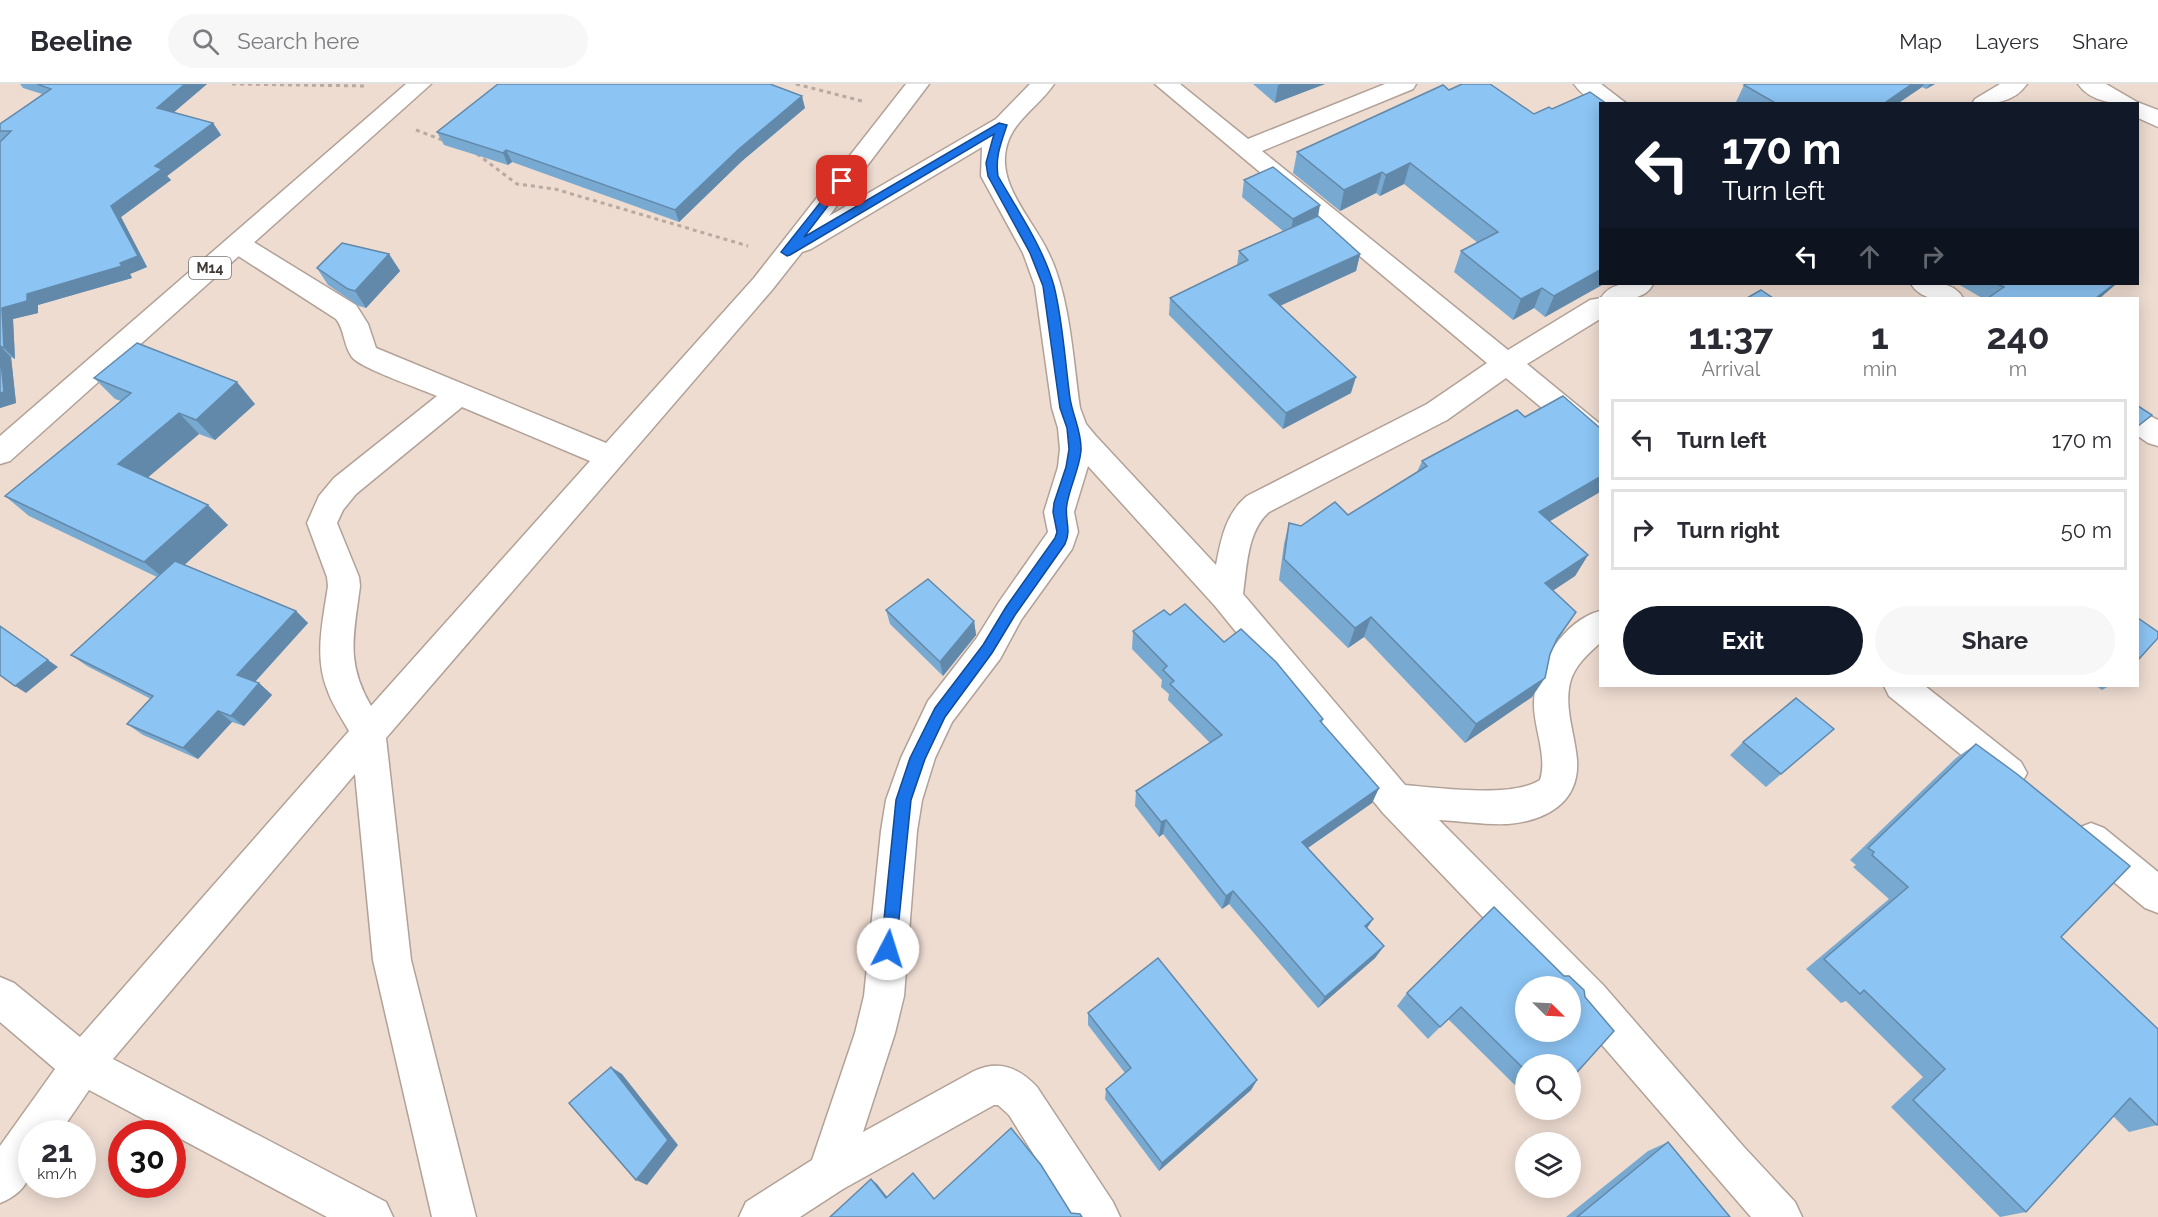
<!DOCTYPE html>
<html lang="en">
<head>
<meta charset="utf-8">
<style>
	body { margin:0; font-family:Raleway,sans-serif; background:#f7f7f7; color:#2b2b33; height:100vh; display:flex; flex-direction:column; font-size:22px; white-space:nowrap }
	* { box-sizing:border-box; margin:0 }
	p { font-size:20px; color:#7c7c81 }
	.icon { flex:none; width:33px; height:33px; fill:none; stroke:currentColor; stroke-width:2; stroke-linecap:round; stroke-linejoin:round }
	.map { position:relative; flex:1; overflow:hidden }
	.sheet { position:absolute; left:1599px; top:213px; width:540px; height:390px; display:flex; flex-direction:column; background:#fff; border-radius:0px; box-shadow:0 3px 15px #0003 }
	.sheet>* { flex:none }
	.banner { position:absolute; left:1599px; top:18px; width:540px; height:183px; border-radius:0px; box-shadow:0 3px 15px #0003; background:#111827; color:#fff; overflow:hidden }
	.needle { width:39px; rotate:114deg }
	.buttons { position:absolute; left:1515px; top:892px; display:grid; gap:12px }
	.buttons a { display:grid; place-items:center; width:66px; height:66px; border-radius:50%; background:#fff; box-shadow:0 3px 15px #0003; font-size:30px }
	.speed { position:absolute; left:18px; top:1036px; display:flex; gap:12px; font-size:30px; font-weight:700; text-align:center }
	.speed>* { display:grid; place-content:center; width:78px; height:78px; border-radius:50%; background:#fff; box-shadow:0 3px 15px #0003; line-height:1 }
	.speed small { font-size:15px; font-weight:400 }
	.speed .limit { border:9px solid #d22; background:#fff; color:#111 }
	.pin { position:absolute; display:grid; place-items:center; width:51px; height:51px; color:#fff; margin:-26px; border-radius:12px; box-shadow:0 3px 9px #0006 }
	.me { position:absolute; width:66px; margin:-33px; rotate:5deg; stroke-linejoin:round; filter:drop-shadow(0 0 4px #0008) }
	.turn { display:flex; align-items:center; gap:21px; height:126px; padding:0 24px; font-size:27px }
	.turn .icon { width:78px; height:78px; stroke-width:2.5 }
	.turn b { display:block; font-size:42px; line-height:51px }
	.lanes { display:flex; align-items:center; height:57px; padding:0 24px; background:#0003; justify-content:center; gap:30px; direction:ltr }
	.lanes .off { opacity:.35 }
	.eta { display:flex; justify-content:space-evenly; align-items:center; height:102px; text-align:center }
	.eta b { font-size:36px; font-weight:700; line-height:42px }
	.button { display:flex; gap:12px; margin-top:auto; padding:12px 24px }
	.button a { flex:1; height:69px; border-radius:36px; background:#111827; color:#fff; font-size:24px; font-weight:700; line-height:69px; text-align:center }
	.button a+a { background:#f7f7f7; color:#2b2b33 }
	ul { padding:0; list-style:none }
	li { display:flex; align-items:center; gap:18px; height:81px; margin:0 12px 9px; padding:0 12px; border:3px solid #e1e1e2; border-radius:0px }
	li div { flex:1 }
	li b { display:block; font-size:22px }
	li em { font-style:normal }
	header { display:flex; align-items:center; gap:36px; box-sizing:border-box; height:84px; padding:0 30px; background:#fff; border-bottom:2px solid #e1e1e2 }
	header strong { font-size:28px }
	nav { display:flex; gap:33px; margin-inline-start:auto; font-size:21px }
	.search { width:420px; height:54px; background:#f7f7f7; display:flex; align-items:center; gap:15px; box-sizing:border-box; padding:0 21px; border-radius:33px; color:#7c7c81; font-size:22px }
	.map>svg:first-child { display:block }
</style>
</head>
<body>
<header>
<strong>Beeline</strong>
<div class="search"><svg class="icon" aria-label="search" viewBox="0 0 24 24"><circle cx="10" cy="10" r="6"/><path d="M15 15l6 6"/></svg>Search here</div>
<nav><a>Map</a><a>Layers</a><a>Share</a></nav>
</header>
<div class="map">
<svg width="2158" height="1133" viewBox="0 0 2158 1133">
	<rect width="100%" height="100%" fill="#eedcd1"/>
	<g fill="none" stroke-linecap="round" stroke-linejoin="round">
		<defs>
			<g id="minor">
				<path d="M906 0H929L829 132 996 35 1030 0H1054C1039 23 1012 36 1006 65 998 102 1033 136 1048 168 1070 211 1073 276 1080 324L1086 340 1095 351 1216 481C1221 455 1226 429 1247 412L1427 320 1487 279 1155 0H1180L1248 55 1385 0H1416L1413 5 1262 67 1508 266 1590 216 1601 214C1612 196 1634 200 1653 200 1644 219 1619 214 1600 214V235L1527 280 1600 340V367L1590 364 1506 294 1447 336 1269 428C1247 447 1247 483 1243 510L1405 701C1440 704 1512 714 1540 696 1548 672 1533 643 1534 618 1535 582 1565 536 1600 527V559C1588 570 1574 582 1570 599 1564 625 1575 650 1577 676 1580 719 1545 737 1508 740 1486 741 1461 737 1439 736L1604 902 1743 1062 1795 1118 1802 1133H1751L1570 924V903H1550L1383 729 1215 522 1088 382 1074 428 1078 448 1072 465 1021 536 1000 575 952 638 935 674 922 716 917 747 904 912 895 949 863 1048 974 987C999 976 1018 983 1037 1003L1113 1118 1120 1133H1073L1009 1031 998 1021H994L843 1105 800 1133H739L746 1118 812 1076 855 949 864 912 881 747 886 716 901 674 928 617 976 555 999 518 1048 448 1044 428 1058 383 1060 365 1058 344 1052 324 1035 202 1023 169 981 92 982 63 811 165 802 168 772 206 386 654 411 876 476 1133H432L373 876 355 690 113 975 386 1118 393 1133H327L89 1006 59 1050H32C32 1083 35 1105 0 1119V1062L55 985 0 938V893L14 899 80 953 349 647C341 633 332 620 327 605 314 572 323 536 328 502L327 493 307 439 319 412 334 394 437 312C421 305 360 284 352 273 343 261 345 246 336 235L229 166 225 160 229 154 238 151 247 154 356 221 368 240 376 264 606 359 754 194ZM462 323 590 377 371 622C345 577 354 551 360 502L359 493 337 439 343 426 356 410Z"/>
				<path d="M1574 0H1601L1627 20C1606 20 1587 19 1574 0Z"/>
				<path d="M2000 0H2027C2014 19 1992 20 1972 20L1975 15Z"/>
				<path d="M2078 0H2106L2137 18 2158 26V43L2138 34V20C2117 20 2091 19 2078 0Z"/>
				<path d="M1911 200C1929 198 1953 196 1963 214 1945 216 1922 218 1911 200Z"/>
				<path d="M2138 326 2158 336V362L2148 359 2138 352Z"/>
				<path d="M1884 602H1925L2021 678 2027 689 2021 700 2009 705 1997 700 1889 612Z"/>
				<path d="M2091 739 2104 744 2158 788V829L2145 824 2078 768 2073 756 2078 744Z"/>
			</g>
			<path id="primary" d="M406 0H431L10 377 0 380V352Z"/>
		</defs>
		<use href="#minor" stroke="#b2a197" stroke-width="3"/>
		<use href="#primary" stroke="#b2a197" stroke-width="3"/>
		<g stroke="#b8aaa1" stroke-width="3" stroke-dasharray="4 4" stroke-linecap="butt">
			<path d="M232 0 365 2"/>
			<path d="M796 0 862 17"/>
			<path d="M416 46 445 57"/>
			<path d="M477 70 517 100 555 105 748 162"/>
		</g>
		<use href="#minor" fill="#fff" fill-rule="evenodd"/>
		<use href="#primary" fill="#fff" fill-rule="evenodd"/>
	</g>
	<g fill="#78a9d1">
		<path d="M20 0H207L174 28 213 39 221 51 167 92 171 96 121 133 147 183 130 190 132 194 38 221V229L13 235 15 275 11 273 16 319 0 324V40L42 10 23 4Z"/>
		<path d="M1253 0H1325L1275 19Z"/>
		<path d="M1746 0H1935L1926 5 1922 3 1897 20H1739L1736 18 1744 1Z"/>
		<path d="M1443 1 1600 200 1545 233 1534 224 1513 236 1454 188 1461 167 1478 159 1404 100 1380 112 1376 109 1340 127 1293 89 1297 68Z"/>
		<path d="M805 24 742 77 679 138 512 78 508 81 444 61 437 48Z"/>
		<path d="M1244 96 1318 132 1360 170 1356 187 1280 222 1351 309 1283 345 1169 231 1170 214 1237 181 1239 167 1283 147 1242 113Z"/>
		<path d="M389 170 400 187 366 224 359 222 328 201 317 184Z"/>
		<path d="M1958 200H2116L2100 214H1982Z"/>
		<path d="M94 294 255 320 215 356 199 350 147 394 228 441 184 481 296 527 308 539 255 598 259 599 272 611 244 642 232 638 198 675 143 651 127 640 151 615 87 582 71 571 157 493 29 432 5 412 121 317 115 315Z"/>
		<path d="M1525 333 1600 344V408L1549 437 1588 471 1575 492 1553 506 1563 548 1555 560 1532 613 1465 659 1364 553 1348 564 1279 496 1284 460 1289 439 1301 442 1348 431 1417 388 1422 377Z"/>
		<path d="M886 526 974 537 976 551 943 592 890 540Z"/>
		<path d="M1170 531 1224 558 1323 635 1322 639 1379 704 1372 719 1308 764 1373 835 1367 844 1384 862 1375 874 1318 924 1229 820 1222 825 1163 750 1159 753 1135 722 1136 707 1210 659 1168 616 1169 610 1161 603 1162 596 1132 565 1133 547Z"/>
		<path d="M2096 602H2109L2102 606Z"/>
		<path d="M1834 645 1766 703 1730 671 1743 658Z"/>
		<path d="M1976 660 2061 853 2157 1041 2129 1048 2113 1032 2026 1128 2000 1133 1891 1023 1923 993 1846 917 1841 919 1806 885 1889 815 1853 783 1856 781 1850 776 1956 674Z"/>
		<path d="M1494 823 1526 981V1012L1448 935 1428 955 1397 922 1407 909Z"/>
		<path d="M1088 929 1257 996 1251 1006 1159 1087 1105 1015 1106 1005 1125 989 1088 941Z"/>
		<path d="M1668 1058 1730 1133H1566L1648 1067Z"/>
	</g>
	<g fill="#6289aa">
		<path d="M185 0H207L166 35 157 24Z"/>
		<path d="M1281 0H1325L1275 19 1278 1Z"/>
		<path d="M1912 0H1924L1922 3 1897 20H1883Z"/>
		<path d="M1930 0H1935L1926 5Z"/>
		<path d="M802 12 805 24 742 77 679 138 675 126 739 65Z"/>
		<path d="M213 39 221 51 167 92 171 96 121 133 147 183 130 190 132 194 38 221V229L13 235 15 275 4 264 2 224 27 210 120 179 111 122 155 82Z"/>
		<path d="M506 66 512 78 508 81 503 69Z"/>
		<path d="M1410 79 1404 100 1380 112 1386 91Z"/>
		<path d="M1382 88 1376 109 1340 127 1344 106Z"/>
		<path d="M1320 121 1317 139 1290 152 1293 135Z"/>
		<path d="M389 170 400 187 366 224 355 207Z"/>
		<path d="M1360 170 1356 187 1266 228 1269 211Z"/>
		<path d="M1600 186V200H1604L1545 233 1554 212Z"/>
		<path d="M2114 200H2116L2100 214H2096Z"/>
		<path d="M1542 204 1534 224 1513 236 1521 215Z"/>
		<path d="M0 262 11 273 16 319 0 324Z"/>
		<path d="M1356 293 1351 309 1283 345 1286 329Z"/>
		<path d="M237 298 255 320 215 356 196 336Z"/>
		<path d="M179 329 199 350 139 401 118 380Z"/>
		<path d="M1600 393V408L1528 450 1539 428Z"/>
		<path d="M208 421 228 441 167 497 144 478Z"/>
		<path d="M1588 471 1575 492 1533 520 1545 499Z"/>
		<path d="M296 527 308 539 251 602 237 591Z"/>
		<path d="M1371 533 1364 553 1348 564 1355 544Z"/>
		<path d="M974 537 976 551 943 592 940 578Z"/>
		<path d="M8 548 58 583 26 609 15 602Z"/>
		<path d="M1545 594 1532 613 1465 659 1476 640Z"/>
		<path d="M259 599 272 611 244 642 231 632Z"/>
		<path d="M218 627 232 638 198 675 183 664Z"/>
		<path d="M1379 704 1372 719 1296 772 1302 758Z"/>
		<path d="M1166 736 1163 750 1159 753 1161 738Z"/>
		<path d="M1233 807 1229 820 1222 825 1226 812Z"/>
		<path d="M1373 835 1365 847V842Z"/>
		<path d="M1384 862 1375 874 1318 924 1325 913Z"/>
		<path d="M611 983 622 990 678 1061 647 1101 636 1096Z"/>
		<path d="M1257 996 1251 1006 1159 1087 1162 1079Z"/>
		<path d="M871 1095 877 1100 892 1119 886 1114Z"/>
	</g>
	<g fill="#8cc4f3" stroke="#6289aa" stroke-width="1.5" fill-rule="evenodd">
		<path d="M37 0H185L157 24 213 39 155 82 162 85 111 122 138 172 120 179 122 182 27 210V217L2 224 4 264 0 262V58L11 47H0V40L51 5Z"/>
		<path d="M498 0H770L802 12 739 65 675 126 506 66 503 69 437 48Z"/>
		<path d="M1462 0H1490L1534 30 1549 23 1552 25 1590 8 1607 20H1600V186L1554 212 1542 204 1521 215 1461 167 1498 148 1410 79 1386 91 1382 88 1344 106 1297 68 1443 1 1449 6Z"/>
		<path d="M1746 0H1912L1883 20H1777L1744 1Z"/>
		<path d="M1273 83 1320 121 1293 135 1244 96Z"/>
		<path d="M1318 132 1360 170 1269 211 1356 293 1286 329 1170 214 1248 176 1239 167Z"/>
		<path d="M342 159 389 170 355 207 348 205 317 184Z"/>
		<path d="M1997 200H2114L2096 214H1988L2004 203Z"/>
		<path d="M1761 206 1773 214H1747Z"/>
		<path d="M137 259 237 298 196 336 179 329 118 380 208 421 144 478 5 412 131 309 94 294Z"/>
		<path d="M0 268 4 308 0 309Z"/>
		<path d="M1563 312 1600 344V393L1539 428 1588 471 1545 499 1576 528 1557 555 1550 570 1545 594 1476 640 1371 533 1355 544 1284 475 1289 439 1301 442 1335 418 1348 431 1427 382 1422 377 1517 326 1525 333Z"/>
		<path d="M2138 322 2152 331 2138 342Z"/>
		<path d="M175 477 296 527 237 591 259 599 231 632 218 627 183 664 127 640 153 612 71 571Z"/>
		<path d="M928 495 974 537 940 578 886 526Z"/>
		<path d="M1185 520 1224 558 1241 545 1276 578 1323 635 1320 637 1379 704 1302 758 1373 835 1365 842 1384 862 1325 913 1233 807 1226 812 1166 736 1161 738 1136 707 1222 651 1170 600 1174 597 1163 586 1167 582 1133 547 1164 526 1170 531Z"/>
		<path d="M2138 534 2158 548V554L2138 576Z"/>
		<path d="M0 542 48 576 15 602 0 591Z"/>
		<path d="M1796 614 1834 645 1781 690 1743 658Z"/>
		<path d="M1976 660 2017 690 2130 782 2061 853 2158 945V1040L2157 1041 2130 1014 2026 1128 1913 1016 1945 985 1864 906 1860 910 1824 875 1908 803 1872 771 1874 768 1868 764Z"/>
		<path d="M1494 823 1564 892H1569L1584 906 1585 913 1614 947 1570 996V981H1526V987L1461 923 1440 943 1407 909ZM1526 903H1570V948H1526Z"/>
		<path d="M1158 874 1257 996 1162 1079 1106 1005 1131 984 1088 929Z"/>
		<path d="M611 983 668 1056 636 1096 569 1019Z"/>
		<path d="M1011 1044 1041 1081 1071 1129 1080 1130 1082 1133H830L871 1095 886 1114 913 1089 934 1115Z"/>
		<path d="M1668 1058 1730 1133H1577Z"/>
	</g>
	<path fill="#1a73e8" stroke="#114b97" stroke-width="1.5" d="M999 39 1007 41C1001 59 995 73 998 92 1018 127 1043 163 1054 202 1063 238 1065 278 1070 314 1073 333 1082 348 1081 367 1079 386 1070 402 1067 420 1064 434 1072 446 1065 460L1015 531 992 569 945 633 925 675 911 716 896 865 894 870 888 873 883 870 881 865 896 716 910 674 935 624 983 561 1006 523 1055 454 1057 448 1053 428 1054 419 1066 383 1069 365 1067 344 1060 324 1043 202 1030 169 988 92 986 79 994 50 790 171 787 172 781 168 839 95 842 94 847 97 804 153Z"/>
	<g text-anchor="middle" stroke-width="5" stroke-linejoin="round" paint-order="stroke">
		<rect fill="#fff" stroke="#797472" stroke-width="1.5" x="189" y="173" width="42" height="22" rx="4.5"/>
		<g font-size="14" font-weight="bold" fill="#403935">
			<text x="210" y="189">M14</text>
		</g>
	</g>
</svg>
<div class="buttons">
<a><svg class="needle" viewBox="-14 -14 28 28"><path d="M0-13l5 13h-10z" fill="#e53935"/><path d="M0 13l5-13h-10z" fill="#7c7c81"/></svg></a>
<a><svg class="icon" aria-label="search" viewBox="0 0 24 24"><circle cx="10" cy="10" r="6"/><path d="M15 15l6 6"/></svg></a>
<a><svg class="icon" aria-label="layers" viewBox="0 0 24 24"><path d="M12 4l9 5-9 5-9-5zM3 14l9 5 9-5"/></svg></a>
</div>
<div class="speed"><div>21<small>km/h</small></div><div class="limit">30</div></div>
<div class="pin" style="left:842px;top:97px;background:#d93025"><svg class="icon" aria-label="arrive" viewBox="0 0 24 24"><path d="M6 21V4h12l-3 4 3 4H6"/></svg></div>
<svg class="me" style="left:888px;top:865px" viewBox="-20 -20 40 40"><circle r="19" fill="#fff"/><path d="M0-13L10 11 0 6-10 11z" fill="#1a73e8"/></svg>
<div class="banner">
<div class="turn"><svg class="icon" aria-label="left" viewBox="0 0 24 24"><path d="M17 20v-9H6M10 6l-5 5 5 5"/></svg><div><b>170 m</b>Turn left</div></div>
<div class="lanes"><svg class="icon" aria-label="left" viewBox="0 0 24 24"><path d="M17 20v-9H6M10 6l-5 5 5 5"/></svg><svg class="icon off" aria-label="ahead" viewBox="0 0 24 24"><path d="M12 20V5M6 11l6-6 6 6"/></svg><svg class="icon off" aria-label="right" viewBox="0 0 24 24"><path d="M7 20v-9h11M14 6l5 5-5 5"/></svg></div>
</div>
<section class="sheet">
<div class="eta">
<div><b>11:37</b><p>Arrival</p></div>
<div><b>1</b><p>min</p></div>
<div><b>240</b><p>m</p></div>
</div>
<ul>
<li><svg class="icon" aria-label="left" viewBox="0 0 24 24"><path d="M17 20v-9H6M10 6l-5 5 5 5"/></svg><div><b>Turn left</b></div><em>170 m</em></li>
<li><svg class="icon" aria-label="right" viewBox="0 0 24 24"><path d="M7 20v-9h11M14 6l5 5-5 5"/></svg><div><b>Turn right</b></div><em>50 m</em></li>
</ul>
<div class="button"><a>Exit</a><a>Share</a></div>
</section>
</div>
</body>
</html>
